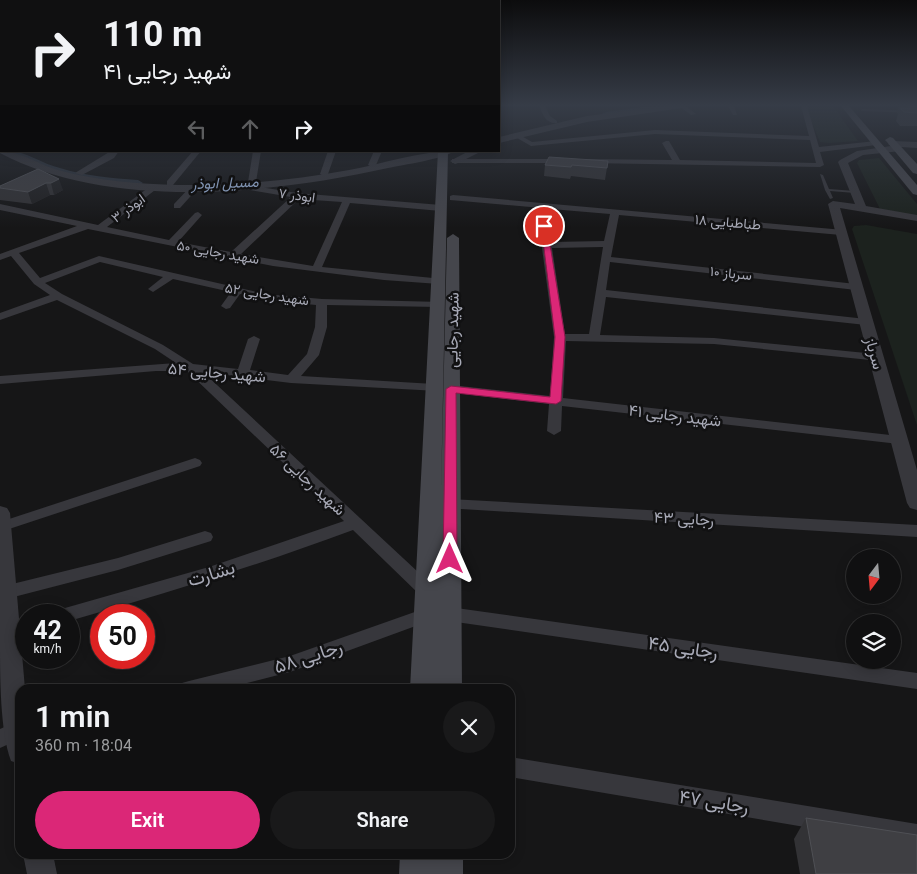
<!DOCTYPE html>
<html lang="en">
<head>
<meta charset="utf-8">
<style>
	body { margin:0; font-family:Roboto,Vazirmatn,sans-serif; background:#19191a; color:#f1f3f6; height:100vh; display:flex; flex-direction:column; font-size:19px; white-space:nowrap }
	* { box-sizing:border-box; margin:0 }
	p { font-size:16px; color:#9c9d9f }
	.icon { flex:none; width:28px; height:28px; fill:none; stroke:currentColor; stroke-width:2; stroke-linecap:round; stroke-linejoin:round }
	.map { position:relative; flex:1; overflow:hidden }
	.drawer { position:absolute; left:15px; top:684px; width:500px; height:175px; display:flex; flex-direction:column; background:#101011; border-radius:15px; box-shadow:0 2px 12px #0003,0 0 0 1px #303031 }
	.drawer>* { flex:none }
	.hud { position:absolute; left:0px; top:0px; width:500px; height:152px; box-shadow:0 2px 12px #0003,0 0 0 1px #303031; background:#101011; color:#f1f3f6; overflow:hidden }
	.needle { width:32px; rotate:196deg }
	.fabs { position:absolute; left:846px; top:549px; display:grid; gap:10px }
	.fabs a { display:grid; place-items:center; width:55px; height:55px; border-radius:50%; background:#101011; box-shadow:0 2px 12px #0003,0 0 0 1px #303031; font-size:25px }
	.speed { position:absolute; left:15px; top:604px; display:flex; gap:10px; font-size:25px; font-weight:700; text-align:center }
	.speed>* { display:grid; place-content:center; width:65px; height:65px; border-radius:50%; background:#101011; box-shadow:0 2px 12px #0003,0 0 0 1px #303031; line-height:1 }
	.speed small { font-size:12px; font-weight:400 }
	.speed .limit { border:8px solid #d22; background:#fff; color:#111 }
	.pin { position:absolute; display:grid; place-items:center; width:42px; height:42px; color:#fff; margin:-21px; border:2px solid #fff; border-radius:50%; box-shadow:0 1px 5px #0007 }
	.me { position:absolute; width:55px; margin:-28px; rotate:0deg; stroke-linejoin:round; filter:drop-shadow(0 0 4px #0008) }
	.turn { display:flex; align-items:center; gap:18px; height:105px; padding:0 20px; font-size:22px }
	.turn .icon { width:65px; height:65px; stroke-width:2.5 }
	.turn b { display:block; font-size:35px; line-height:42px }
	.lanes { display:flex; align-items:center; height:48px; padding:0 20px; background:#0003; justify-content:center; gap:25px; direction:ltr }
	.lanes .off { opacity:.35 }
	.round { display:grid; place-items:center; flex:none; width:52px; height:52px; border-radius:26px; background:#19191a }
	.overview { display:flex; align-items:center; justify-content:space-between; height:85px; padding:0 20px }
	h1 { font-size:30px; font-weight:600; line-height:38px }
	.primary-button { display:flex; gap:10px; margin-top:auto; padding:10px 20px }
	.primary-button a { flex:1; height:58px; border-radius:30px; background:#db2777; color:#fff; font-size:20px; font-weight:600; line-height:58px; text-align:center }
	.primary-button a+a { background:#19191a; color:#f1f3f6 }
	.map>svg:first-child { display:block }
</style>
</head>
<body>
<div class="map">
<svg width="917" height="874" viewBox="0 0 917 874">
	<rect width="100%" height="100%" fill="#161617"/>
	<g fill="#1c221e">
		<path d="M805 106H833L858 141 829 143 820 142Z"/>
		<path d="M879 158 917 204V216L880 209 857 163 859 160Z"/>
		<path d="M866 225 917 234V425L852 229 854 226Z"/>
	</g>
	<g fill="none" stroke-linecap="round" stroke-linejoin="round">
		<g fill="#2c323b" fill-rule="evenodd">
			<path d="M651 106H670L666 108 606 116 602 114 606 112Z"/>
			<path d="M0 141 1 142V148L0 147Z"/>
			<path d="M8 151C26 151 42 164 60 168 85 176 112 178 138 180L143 183 138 186C102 183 35 177 8 151Z"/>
		</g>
		<g fill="#37373c" fill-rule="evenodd">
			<path d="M862 109 917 111V113L861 111Z"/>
			<path d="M820 174 823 175 829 189 855 191 857 192 855 193 830 191 833 198 830 199 825 190Z"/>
		</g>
		<g fill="#37373c" fill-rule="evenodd">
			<path d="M539 106H545L550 116 557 121V123C546 124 543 115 539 106Z"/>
			<path d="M679 106H686L696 114 691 115Z"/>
			<path d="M728 106H734L737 115H733Z"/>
			<path d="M801 106H807L819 147 876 141 880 143 876 145 820 152 824 165 820 167 589 163H586V159L672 160 662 143 666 141H669L680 160 816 163 810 140 655 134 531 146 512 135 518 134 532 142 655 130 809 136Z"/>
			<rect x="0" y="122" width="1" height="4"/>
			<path d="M111 151H119L114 158 82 175 75 173Z"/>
			<path d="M193 151H201L173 185H167V181Z"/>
			<path d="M253 151H261L256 182 252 184 248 182Z"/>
			<path d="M328 151H336L328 174 324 176 320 174Z"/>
			<path d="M374 151H382L376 165 372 167 368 165Z"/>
			<path d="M452 159H565L569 161 565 163H452Z"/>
			<path d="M152 185 159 187 107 227 169 240 195 213 198 212 202 215 178 242 231 252 291 197 244 189V185H247L297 193 441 205 445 208 441 211 350 203 322 267 443 279 444 281 439 284 384 280 273 266 88 229 19 253 40 278 99 256 266 294 322 299 442 302 443 304 438 307 327 305V327L319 355 301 376 434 384 440 388 438 391 291 383 203 372 432 585 435 590 432 595 426 597 420 595 353 530C259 565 164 594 69 621V615H56L59 610 65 608 209 567 344 521 187 371H156L0 384V376L176 363 155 349 57 300 0 320V313L50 295 34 284 11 256 0 260V254L77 226 0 210V204L98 225ZM299 199 342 202 313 266 241 254ZM100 262 163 277 148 289 153 292 173 279 231 292 221 306 226 309 230 308 240 294 266 300 316 305 315 327 307 354 288 375 250 370 260 339 254 336 248 339 238 369 193 364 163 345 62 294 45 283Z"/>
			<path d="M191 186 198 188 180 208H174V204Z"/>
			<path d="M453 195 844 230V234L841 235 619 215 611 257 856 284 861 287 856 290 610 262 606 290 866 319 872 322 866 325 606 297 600 335 714 338 876 354 880 355 882 358 880 361 714 344 566 341 563 398 899 436 904 437 906 440 904 443 899 444 562 406 561 431 554 435 547 431 549 404 447 392 445 389 447 386 451 385 550 396 554 337 539 226 542 208 450 200V196ZM551 209 610 214 604 241 551 242 549 226ZM603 247 589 334H565L552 248Z"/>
			<path d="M195 458 200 460 202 463 200 466 0 532V522Z"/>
			<path d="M450 499 917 525V537L445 508 442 504 445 500Z"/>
			<path d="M205 531 211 533 213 537 211 541 118 570 6 599 0 597V587L118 558Z"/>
			<path d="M449 607 917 673V689L449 621 443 619 440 614 443 609Z"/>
			<path d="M426 608 432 610 435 615 432 620 290 672 223 689H179L182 683 189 681 290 656Z"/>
			<path d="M26 618V632L9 637 3 635 0 630 3 625Z"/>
			<path d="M20 720V739L0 748V729Z"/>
			<path d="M510 757 917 824V846L510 777Z"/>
		</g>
		<g fill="#37373c" fill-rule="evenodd">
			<path d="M666 106H686L682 108 587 122 499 143V137L587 116Z"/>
			<path d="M893 141 917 142V148L901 147V151L863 155 848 163 866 206 917 215V221L840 208 917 470V510L910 508 907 503 828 204 833 201 855 204 838 162 840 160 857 151 891 146 888 144Z"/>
			<path d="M0 149 1 151C20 151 40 165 58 170 97 181 139 184 179 185 236 186 293 180 349 170 383 164 419 151 454 151 444 159 402 165 388 168 271 194 110 211 0 153Z"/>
			<path d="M469 151H482L458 163 455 164 450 161Z"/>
			<path d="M0 506 7 508 10 513 25 689H20V764L11 761C0 731 0 677 0 644 0 598 0 552 0 506Z"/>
			<path d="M23 854H53L57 874H27Z"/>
		</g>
		<g fill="#45464c" fill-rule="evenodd">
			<path d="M841 106H849L917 185V195L913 194Z"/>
			<path d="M890 137 893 138 917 164V174L913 173 887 142 885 140Z"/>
			<path d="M438 151H448L441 493 447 238 453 234 459 238 462 689H410Z"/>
			<path d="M400 854H463V874H399Z"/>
		</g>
	</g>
	<g fill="#323235">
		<path d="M899 106H917V126H900L896 121 898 114 897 112Z"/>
		<path d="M608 161 605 180 571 176 570 179 544 176 545 165Z"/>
		<path d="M38 169 63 190 54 195H50L32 204 0 200V186Z"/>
		<path d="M806 818 917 874H800L794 839Z"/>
	</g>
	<g fill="#212123">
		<path d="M59 179 63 190 54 195 51 183Z"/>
		<path d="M46 183 50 195 32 204 28 192Z"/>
	</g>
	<g fill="#3f3f43" stroke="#4f5055">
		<path d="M908 106H917V113L904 112 900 108 911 109Z"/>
		<path d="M549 157 608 161 607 168 572 165 571 167 545 165Z"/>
		<path d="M38 169 59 179 51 183H46L28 192 0 188V186Z"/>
		<path d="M806 818 917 835V874H816Z"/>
	</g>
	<linearGradient id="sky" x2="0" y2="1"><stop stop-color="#0c0c0d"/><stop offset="0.46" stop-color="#363c47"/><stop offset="1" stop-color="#363c47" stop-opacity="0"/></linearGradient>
	<rect width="917" height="228" fill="url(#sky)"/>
	<path fill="#db2777" stroke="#8e194d" d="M541 224 547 226 565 337 561 401 556 404 456 393 457 559 455 563H445L443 559 446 389 451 386 550 397 555 337Z"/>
	<g text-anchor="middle" stroke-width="5" stroke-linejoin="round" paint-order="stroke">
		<g font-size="14" fill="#a8aab7" stroke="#111112">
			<text transform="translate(297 195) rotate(8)" y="5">ابوذر ۷</text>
			<text transform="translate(128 208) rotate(-36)" y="5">ابوذر ۳</text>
			<text transform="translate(728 222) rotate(5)" y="5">طباطبایی ۱۸</text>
			<text transform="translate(218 252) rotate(10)" y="5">شهید رجایی ۵۰</text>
			<text transform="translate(731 273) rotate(6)" y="5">سرباز ۱۰</text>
			<text transform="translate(267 294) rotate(9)" y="5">شهید رجایی ۵۲</text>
		</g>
		<g font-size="15" font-style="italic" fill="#8093b1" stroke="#111112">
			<text transform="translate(225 183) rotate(-2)" y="5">مسیل ابوذر</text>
		</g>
		<g font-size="16" fill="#a8aab7" stroke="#111112">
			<text transform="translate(452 330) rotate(-89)" y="6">شهید رجایی</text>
			<text transform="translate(875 353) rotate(74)" y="6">سرباز</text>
			<text transform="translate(217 372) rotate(5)" y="6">شهید رجایی ۵۴</text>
			<text transform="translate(675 415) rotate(7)" y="6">شهید رجایی ۴۱</text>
			<text transform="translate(308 479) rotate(43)" y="6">شهید رجایی ۵۶</text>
			<text transform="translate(684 518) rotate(3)" y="6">رجایی ۴۳</text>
		</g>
		<g font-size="19" fill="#a8aab7" stroke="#111112">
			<text transform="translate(211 573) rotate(-17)" y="7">بشارت</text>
			<text transform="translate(683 647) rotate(8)" y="7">رجایی ۴۵</text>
			<text transform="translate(308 656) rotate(-18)" y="7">رجایی ۵۸</text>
			<text transform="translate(714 801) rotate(9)" y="7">رجایی ۴۷</text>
		</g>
	</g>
</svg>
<div class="fabs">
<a><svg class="needle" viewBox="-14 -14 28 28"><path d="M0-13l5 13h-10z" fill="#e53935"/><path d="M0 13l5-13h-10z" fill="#9c9d9f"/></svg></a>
<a><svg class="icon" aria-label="layers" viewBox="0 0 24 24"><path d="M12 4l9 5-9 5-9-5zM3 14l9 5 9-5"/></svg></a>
</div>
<div class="speed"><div>42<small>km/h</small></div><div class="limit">50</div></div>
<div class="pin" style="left:544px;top:226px;background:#d93025"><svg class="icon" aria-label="arrive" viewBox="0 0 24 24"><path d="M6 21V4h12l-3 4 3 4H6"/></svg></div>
<svg class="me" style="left:450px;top:559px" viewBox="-20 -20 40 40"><path d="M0-17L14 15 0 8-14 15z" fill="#db2777" stroke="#fff" stroke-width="4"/></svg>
<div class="hud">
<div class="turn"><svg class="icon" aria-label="right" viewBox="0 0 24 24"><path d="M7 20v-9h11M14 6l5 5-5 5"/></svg><div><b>110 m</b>شهید رجایی ۴۱</div></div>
<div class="lanes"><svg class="icon off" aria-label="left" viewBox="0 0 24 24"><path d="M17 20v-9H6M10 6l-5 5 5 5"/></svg><svg class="icon off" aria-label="ahead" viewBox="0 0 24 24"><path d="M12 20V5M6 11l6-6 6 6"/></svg><svg class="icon" aria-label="right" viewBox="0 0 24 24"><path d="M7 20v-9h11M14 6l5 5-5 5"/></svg></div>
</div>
<section class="drawer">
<div class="overview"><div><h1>1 min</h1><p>360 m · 18:04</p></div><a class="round"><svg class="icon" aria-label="close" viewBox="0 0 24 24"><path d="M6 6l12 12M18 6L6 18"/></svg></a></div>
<div class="primary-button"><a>Exit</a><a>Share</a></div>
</section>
</div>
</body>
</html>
